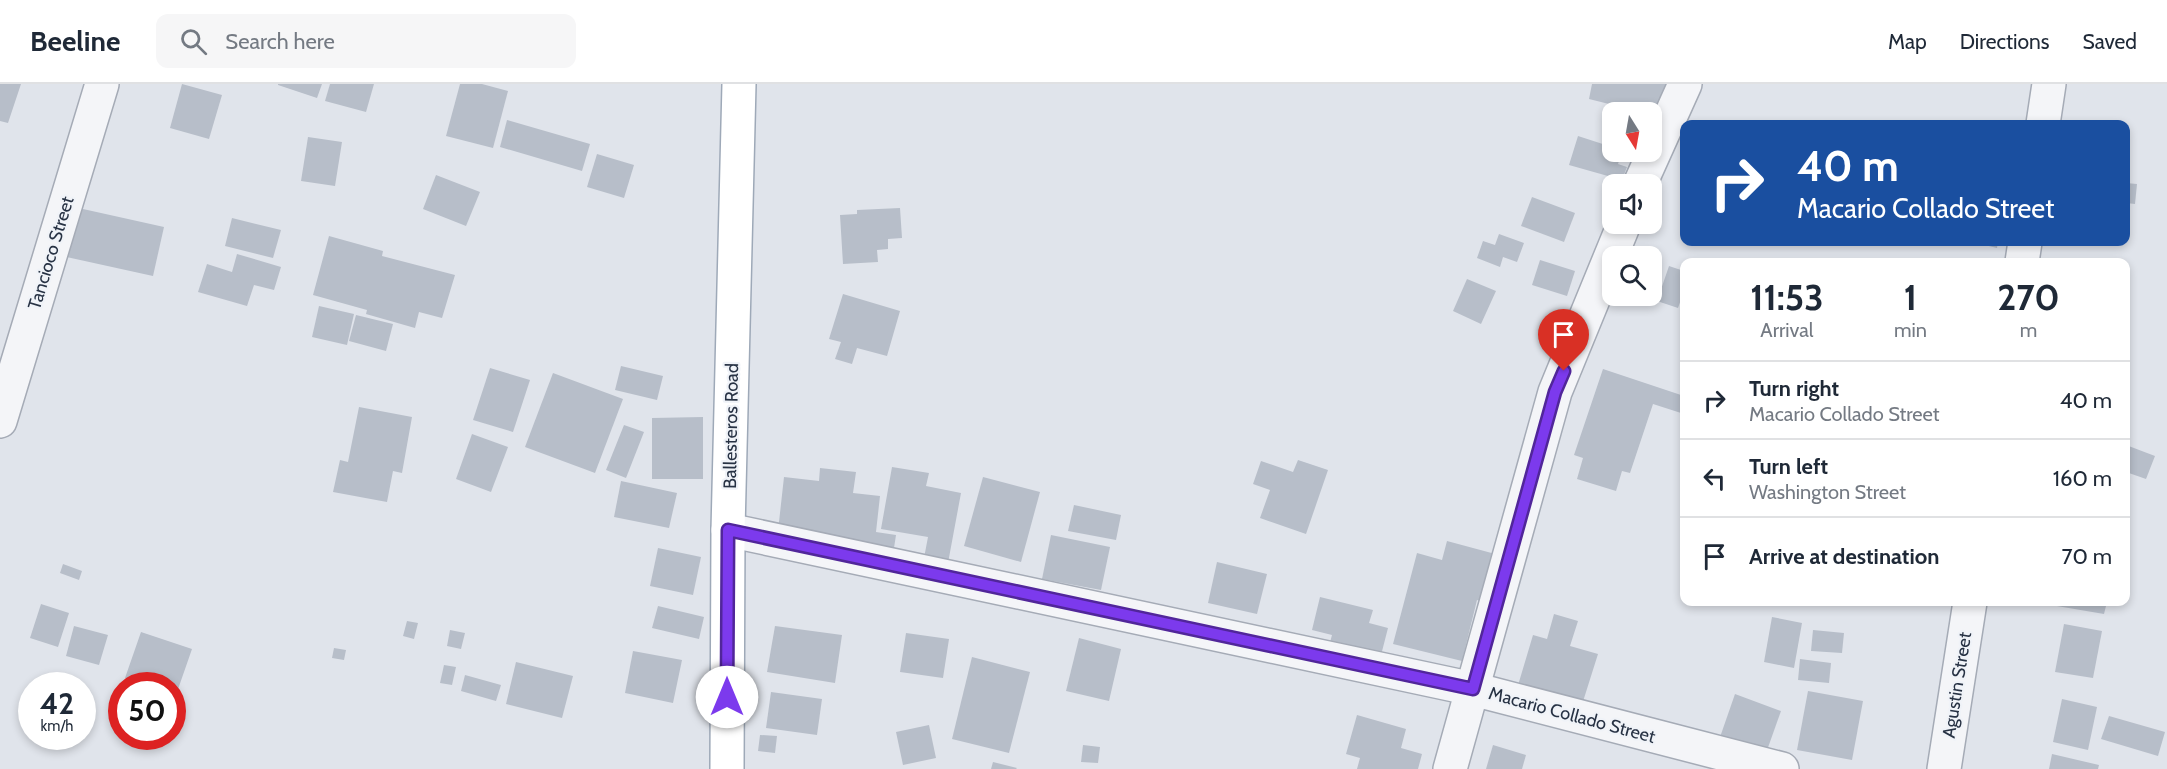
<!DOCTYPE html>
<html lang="en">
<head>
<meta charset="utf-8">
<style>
	body { margin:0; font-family:Cabin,sans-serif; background:#f6f6f7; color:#1f2937; height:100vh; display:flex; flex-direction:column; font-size:22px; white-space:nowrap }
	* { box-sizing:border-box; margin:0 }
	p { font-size:20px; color:#747a83 }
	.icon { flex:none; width:33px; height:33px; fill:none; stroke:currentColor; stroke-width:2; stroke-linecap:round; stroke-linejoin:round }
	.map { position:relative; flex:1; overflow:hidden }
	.drawer { position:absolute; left:1680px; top:174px; width:450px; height:348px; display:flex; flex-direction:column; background:#fff; border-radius:12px; box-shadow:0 3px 9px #0003 }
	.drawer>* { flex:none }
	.top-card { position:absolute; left:1680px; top:36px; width:450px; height:126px; border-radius:12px; box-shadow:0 3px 9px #0003; background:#1a4fa0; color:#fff; overflow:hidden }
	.needle { width:39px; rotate:169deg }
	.buttons { position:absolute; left:1602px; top:18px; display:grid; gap:12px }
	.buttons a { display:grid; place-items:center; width:60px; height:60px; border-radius:12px; background:#fff; box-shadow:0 3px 9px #0003; font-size:30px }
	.speed { position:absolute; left:18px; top:588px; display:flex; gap:12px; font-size:30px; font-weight:700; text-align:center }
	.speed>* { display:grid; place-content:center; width:78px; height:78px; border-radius:50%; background:#fff; box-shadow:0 3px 9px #0003; line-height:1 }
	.speed small { font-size:15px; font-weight:400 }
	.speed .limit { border:9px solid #d22; background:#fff; color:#111 }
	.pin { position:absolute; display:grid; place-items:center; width:51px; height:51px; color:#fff; margin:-62px -26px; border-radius:50% 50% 50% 0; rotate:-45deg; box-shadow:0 0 6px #0007 }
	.pin .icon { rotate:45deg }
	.me { position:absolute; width:66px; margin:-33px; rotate:0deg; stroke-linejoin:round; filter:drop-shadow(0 0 4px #0008) }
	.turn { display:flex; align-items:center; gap:21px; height:126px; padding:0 18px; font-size:27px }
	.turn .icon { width:78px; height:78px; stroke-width:2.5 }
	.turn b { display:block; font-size:42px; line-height:51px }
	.eta { display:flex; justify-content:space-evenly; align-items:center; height:102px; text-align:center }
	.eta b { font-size:36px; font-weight:800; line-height:42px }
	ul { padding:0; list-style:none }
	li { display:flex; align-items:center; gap:18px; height:78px; padding:0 18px; border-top:2px solid #e0e1e3 }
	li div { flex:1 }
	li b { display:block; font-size:22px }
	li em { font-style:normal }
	header { display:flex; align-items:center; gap:36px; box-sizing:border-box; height:84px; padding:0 30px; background:#fff; border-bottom:2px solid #e0e1e3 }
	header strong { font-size:28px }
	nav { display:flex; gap:33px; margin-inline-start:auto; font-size:21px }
	.search { width:420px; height:54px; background:#f6f6f7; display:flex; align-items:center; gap:15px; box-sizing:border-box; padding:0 21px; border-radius:12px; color:#747a83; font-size:22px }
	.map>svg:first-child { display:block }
</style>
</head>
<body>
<header>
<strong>Beeline</strong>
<div class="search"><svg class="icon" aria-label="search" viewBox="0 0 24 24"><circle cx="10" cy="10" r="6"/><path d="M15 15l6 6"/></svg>Search here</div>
<nav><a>Map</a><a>Directions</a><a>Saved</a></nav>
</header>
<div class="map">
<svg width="2167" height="685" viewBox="0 0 2167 685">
	<rect width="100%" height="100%" fill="#e0e4eb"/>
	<g fill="#b7bec9">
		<path d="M0 0H21L8 39 0 37Z"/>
		<path d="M182 0 222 11 209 55 170 44Z"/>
		<path d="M322 0 317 14 278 1V0Z"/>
		<path d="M330 0H374L366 28 325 17Z"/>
		<path d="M460 0H482L508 7 493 64 446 52Z"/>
		<path d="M1592 0H1671L1661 33 1652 31V28H1641L1589 15Z"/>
		<path d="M507 36 590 60 582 87 500 63Z"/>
		<path d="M1578 52 1612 63V68H1622L1618 80 1627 83 1622 96 1569 81Z"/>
		<path d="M308 53 342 58 335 102 301 97Z"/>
		<path d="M597 70 634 81 624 114 587 103Z"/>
		<path d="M436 91 480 108 466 142 423 125Z"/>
		<path d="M2126 99 2137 100 2135 120 2126 119Z"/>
		<path d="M1532 113 1575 129 1564 158 1521 142Z"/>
		<path d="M74 123 164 143 153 192 62 172Z"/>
		<path d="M900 124 902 154 888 155V165L877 166 878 178 843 180 840 131 857 130V126Z"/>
		<path d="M232 134 281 146 273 174 225 162Z"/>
		<path d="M1499 150 1524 159 1517 178 1503 173 1500 183 1477 174 1483 157 1495 161Z"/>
		<path d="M329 152 383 167 382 172 455 191 442 234 419 228 415 244 366 230 367 226 313 211Z"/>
		<path d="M1972 158H1998L1997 164Z"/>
		<path d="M237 170 281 183 274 206 254 201 247 222 198 208 207 180 232 188Z"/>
		<path d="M1540 176 1575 187 1567 212 1532 201Z"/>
		<path d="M1669 182 1684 187V207L1678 224 1657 217Z"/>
		<path d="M1467 195 1496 207 1481 240 1453 227Z"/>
		<path d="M843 210 900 227 887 272 857 264 852 280 835 275 841 258 829 255Z"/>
		<path d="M319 222 354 230 347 261 312 253Z"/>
		<path d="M356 231 393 240 386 267 349 257Z"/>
		<path d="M621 282 663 292 657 316 615 306Z"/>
		<path d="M490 284 530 296 513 348 473 336Z"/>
		<path d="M1603 285 1684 312 1681 329 1653 320 1630 389 1622 387 1616 407 1577 395 1583 374 1574 371Z"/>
		<path d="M553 289 623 315 595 389 525 363Z"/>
		<path d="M359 323 412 333 402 389 393 387 387 418 333 408 340 376 348 378Z"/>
		<path d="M703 333V395H652V334Z"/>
		<path d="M624 341 644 348 626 394 606 386Z"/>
		<path d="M472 350 508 363 491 408 456 395Z"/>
		<path d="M2126 361 2155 372 2146 395 2126 388Z"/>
		<path d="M1298 376 1328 386 1306 450 1260 434 1270 406 1253 400 1261 377 1293 388Z"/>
		<path d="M892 383 929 389 926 402 961 409 948 479 924 474 928 453 881 445Z"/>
		<path d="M820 384 856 388 853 409 880 412 876 448 896 451 894 464 811 454 778 447 784 393 819 397Z"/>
		<path d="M983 393 1040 408 1021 478 964 462Z"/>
		<path d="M621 397 677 409 669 444 614 433Z"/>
		<path d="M1074 421 1121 431 1116 456 1068 447Z"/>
		<path d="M1051 451 1110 463 1101 506 1042 495Z"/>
		<path d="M1447 457 1499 471 1486 519 1477 516 1462 577 1393 560 1417 469 1442 476Z"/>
		<path d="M658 464 701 473 693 511 650 502Z"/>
		<path d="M1217 478 1267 490 1257 530 1208 519Z"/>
		<path d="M63 480 82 487 79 496 60 489Z"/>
		<path d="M1320 513 1373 526 1369 539 1388 544 1379 579 1328 566 1332 551 1312 546Z"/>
		<path d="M2045 518H2107L2104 530 2045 520Z"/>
		<path d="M41 520 69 529 58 563 30 554Z"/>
		<path d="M658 522 704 533 699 555 652 544Z"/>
		<path d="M1554 530 1578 537 1570 562 1598 570 1580 627 1516 608 1533 551 1547 555Z"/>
		<path d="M1772 533 1802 539 1794 584 1764 578Z"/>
		<path d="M407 537 418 539 414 555 403 552Z"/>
		<path d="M2064 540 2102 547 2093 594 2055 588Z"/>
		<path d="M74 542 108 551 99 581 66 572Z"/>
		<path d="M775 542 842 551 835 599 767 588Z"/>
		<path d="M450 546 465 549 461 565 447 562Z"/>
		<path d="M1813 546 1844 549 1842 569 1811 567Z"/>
		<path d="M141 548 192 565 176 611 172 610V602H148L125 594Z"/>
		<path d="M906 549 949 555 943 594 900 588Z"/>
		<path d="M1079 554 1121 565 1109 617 1066 607Z"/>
		<path d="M334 564 346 566 344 576 332 574Z"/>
		<path d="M633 567 682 576 673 619 625 609Z"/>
		<path d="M972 573 1030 588 1009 669 952 655Z"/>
		<path d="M1800 575 1831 579 1829 599 1798 596Z"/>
		<path d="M516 578 573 592 562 634 506 620Z"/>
		<path d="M444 581 456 583 452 601 440 599Z"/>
		<path d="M465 591 501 601 496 617 461 607Z"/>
		<path d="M1808 607 1863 617 1852 676 1797 666Z"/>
		<path d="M771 608 822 615 817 651 766 644Z"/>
		<path d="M1735 610 1781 627 1765 672 1719 656Z"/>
		<path d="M2062 615 2097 623 2088 666 2053 658Z"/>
		<path d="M1357 631 1406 645 1401 664 1422 670 1418 685H1357L1360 674 1346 670Z"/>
		<path d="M2109 632 2165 648 2158 672 2101 655Z"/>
		<path d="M929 641 936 674 903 681 896 648Z"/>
		<path d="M760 651 777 652 775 669 758 667Z"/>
		<path d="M1083 661 1100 663 1098 679 1081 678Z"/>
		<path d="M1493 661 1526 671 1522 685H1486Z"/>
		<path d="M2052 670 2099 681 2098 685H2049Z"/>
		<path d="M993 678 1017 684 1016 685H991Z"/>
	</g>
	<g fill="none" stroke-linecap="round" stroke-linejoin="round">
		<defs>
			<g id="minor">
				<path d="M2043 40 2049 0"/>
				<path d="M1640 100 1685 0"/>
				<path d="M2022 178 2025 158"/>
				<path d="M0 337 102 0"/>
				<path d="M728 446 1473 605 1782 685"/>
				<path d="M1450 685 1555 308 1624 140"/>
				<path d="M1944 685 1970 518"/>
			</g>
			<path id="major" d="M727 685 728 446 739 0"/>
		</defs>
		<use href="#minor" stroke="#a5abb6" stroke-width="36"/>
		<use href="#major" stroke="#9ea9b8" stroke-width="36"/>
		<use href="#minor" stroke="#f4f5f8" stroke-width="33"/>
		<use href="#major" stroke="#fff" stroke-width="33"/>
	</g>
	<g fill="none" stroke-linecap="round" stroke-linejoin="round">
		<defs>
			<path id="route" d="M727 613 728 446 1473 605 1555 308 1564 287"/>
		</defs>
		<use href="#route" stroke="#51269a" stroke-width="15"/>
		<use href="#route" stroke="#7c3aed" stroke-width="10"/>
	</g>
	<g text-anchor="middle" stroke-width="4.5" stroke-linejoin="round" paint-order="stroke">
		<g font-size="18" fill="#273244" stroke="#f0f3f8">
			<text transform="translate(51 169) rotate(-73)" y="6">Tancioco Street</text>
			<text transform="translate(731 342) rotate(-89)" y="6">Ballesteros Road</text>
			<text transform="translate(1957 601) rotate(-81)" y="6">Agustin Street</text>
			<text transform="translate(1572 631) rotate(15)" y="6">Macario Collado Street</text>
		</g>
	</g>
</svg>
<div class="buttons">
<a><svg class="needle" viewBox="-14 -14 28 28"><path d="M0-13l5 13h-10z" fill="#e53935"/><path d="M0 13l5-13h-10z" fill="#747a83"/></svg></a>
<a><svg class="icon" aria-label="sound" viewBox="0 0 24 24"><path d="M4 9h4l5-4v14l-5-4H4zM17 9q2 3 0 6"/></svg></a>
<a><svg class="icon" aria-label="search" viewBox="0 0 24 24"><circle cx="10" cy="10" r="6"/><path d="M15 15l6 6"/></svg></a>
</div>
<div class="speed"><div>42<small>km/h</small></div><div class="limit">50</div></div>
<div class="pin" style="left:1564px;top:287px;background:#d93025"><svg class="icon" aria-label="arrive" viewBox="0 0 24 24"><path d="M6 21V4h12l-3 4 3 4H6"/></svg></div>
<svg class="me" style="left:727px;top:613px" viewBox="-20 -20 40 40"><circle r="19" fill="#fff"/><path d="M0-13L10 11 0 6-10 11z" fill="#7c3aed"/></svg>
<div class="top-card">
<div class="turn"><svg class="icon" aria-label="right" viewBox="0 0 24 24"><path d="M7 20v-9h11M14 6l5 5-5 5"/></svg><div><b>40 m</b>Macario Collado Street</div></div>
</div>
<section class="drawer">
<div class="eta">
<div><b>11:53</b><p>Arrival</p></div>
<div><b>1</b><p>min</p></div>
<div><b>270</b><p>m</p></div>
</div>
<ul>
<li><svg class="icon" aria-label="right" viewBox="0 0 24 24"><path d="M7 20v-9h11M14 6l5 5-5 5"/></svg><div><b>Turn right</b><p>Macario Collado Street</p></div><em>40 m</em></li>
<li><svg class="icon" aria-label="left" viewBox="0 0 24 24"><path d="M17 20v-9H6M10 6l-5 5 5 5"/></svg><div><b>Turn left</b><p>Washington Street</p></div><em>160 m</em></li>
<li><svg class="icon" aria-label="arrive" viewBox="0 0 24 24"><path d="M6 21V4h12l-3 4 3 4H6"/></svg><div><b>Arrive at destination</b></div><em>70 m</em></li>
</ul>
</section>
</div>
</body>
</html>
